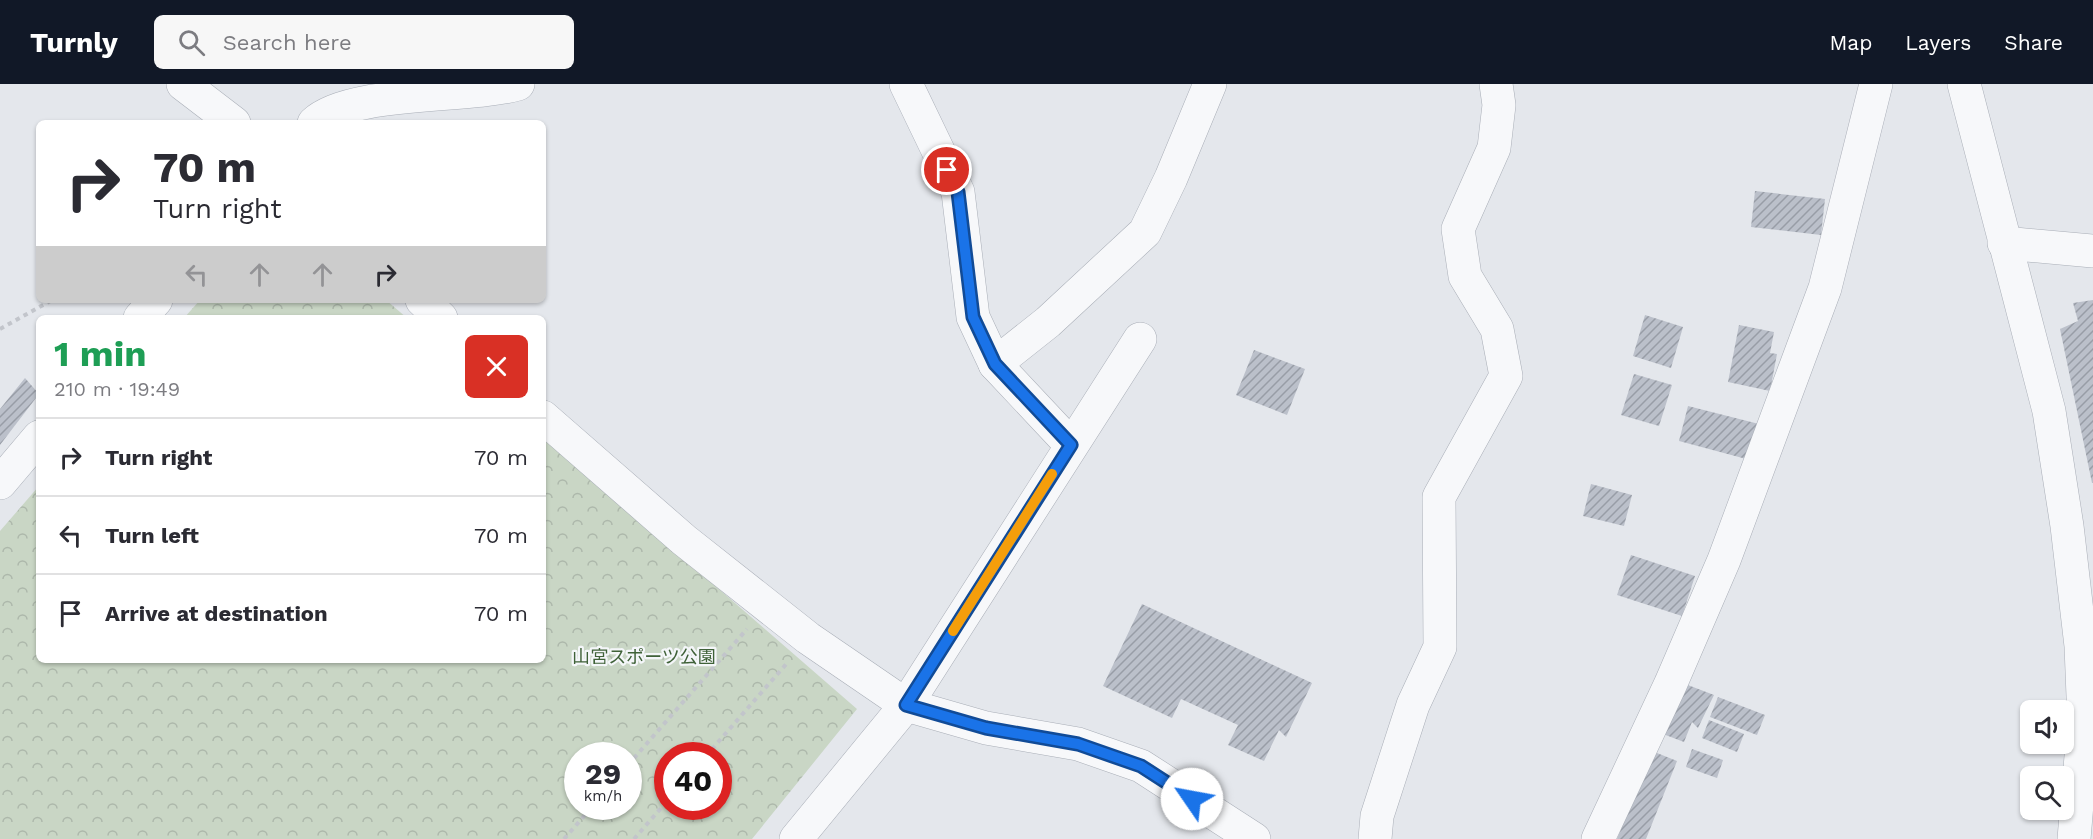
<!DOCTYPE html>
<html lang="en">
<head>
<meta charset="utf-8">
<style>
	body { margin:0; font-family:"Work Sans","Noto Sans JP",sans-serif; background:#f7f7f7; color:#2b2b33; height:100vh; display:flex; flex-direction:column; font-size:22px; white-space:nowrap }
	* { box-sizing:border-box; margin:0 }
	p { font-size:20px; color:#7c7c81 }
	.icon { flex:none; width:33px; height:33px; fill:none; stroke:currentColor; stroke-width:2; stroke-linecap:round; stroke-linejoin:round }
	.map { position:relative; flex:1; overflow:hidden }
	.details { position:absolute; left:36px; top:231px; width:510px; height:348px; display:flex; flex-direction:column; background:#fff; border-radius:9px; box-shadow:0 2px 4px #0004 }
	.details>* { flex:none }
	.guide { position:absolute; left:36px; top:36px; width:510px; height:183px; border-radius:9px; box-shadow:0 2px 4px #0004; background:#fff; color:#2b2b33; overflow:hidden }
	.controls { position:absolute; left:2020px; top:616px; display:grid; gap:12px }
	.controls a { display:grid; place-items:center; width:54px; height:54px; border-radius:9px; background:#fff; box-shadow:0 2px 4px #0004; font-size:30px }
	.speed { position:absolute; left:564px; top:658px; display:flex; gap:12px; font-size:30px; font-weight:700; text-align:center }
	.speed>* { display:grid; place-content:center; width:78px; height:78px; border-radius:50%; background:#fff; box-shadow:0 2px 4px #0004; line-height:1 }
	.speed small { font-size:15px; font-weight:400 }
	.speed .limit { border:9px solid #d22; background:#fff; color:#111 }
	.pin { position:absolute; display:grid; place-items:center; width:51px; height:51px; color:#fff; margin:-26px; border:3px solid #fff; border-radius:50%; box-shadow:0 2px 6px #0007 }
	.me { position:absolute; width:66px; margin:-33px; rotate:303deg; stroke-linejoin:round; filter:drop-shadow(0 0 4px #0008) }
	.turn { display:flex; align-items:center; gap:21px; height:126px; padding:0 18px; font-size:27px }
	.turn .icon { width:78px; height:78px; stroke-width:2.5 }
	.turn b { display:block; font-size:42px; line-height:51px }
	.lanes { display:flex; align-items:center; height:57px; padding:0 18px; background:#0003; justify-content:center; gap:30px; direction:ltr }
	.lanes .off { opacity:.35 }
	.round { display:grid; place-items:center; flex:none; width:63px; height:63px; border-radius:9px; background:#f7f7f7 }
	.summary { display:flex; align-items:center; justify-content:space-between; height:102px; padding:0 18px }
	h1 { font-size:36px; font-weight:700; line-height:45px; color:#1e9e55 }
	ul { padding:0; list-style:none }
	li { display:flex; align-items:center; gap:18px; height:78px; padding:0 18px; border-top:2px solid #e1e1e2 }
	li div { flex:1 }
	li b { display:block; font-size:22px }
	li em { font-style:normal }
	header { display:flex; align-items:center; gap:36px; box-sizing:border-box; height:84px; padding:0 30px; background:#111827; color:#fff }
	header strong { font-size:28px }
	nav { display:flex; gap:33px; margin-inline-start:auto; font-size:21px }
	.search { width:420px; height:54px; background:#f7f7f7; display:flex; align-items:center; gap:15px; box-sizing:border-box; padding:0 21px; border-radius:9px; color:#7c7c81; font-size:22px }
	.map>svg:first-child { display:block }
</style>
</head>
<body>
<header>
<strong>Turnly</strong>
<div class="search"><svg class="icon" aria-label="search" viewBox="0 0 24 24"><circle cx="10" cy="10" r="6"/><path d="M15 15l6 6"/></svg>Search here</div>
<nav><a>Map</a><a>Layers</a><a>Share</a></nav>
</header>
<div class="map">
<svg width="2093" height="755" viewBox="0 0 2093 755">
	<defs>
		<pattern id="park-crowns" width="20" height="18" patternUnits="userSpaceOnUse" patternTransform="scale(1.5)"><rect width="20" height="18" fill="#c9d6c5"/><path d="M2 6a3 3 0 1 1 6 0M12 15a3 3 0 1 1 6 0" fill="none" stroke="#adb8ab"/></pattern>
		<pattern id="building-hatch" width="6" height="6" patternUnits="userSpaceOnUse" patternTransform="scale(1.5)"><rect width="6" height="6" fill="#bbc0ca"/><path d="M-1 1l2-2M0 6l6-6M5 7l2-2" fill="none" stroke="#989da6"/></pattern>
	</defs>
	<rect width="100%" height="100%" fill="#e4e7ec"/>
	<g fill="url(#park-crowns)" fill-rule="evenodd">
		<path d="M200 216H386L407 234H184Z"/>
		<path d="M543 352 857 625 752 755H0V447L39 402V576H543ZM578 672H628V723H578ZM668 672H718V723H668Z"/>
	</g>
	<g fill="url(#building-hatch)">
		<path d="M1755 107 1825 115 1821 151 1751 143Z"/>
		<path d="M2093 216V399H2092L2060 245 2078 237 2073 219Z"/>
		<path d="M1645 231 1683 243 1671 284 1633 272Z"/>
		<path d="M1739 241 1774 248 1770 269 1777 270 1770 307 1728 298Z"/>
		<path d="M1254 266 1305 285 1287 331 1236 311Z"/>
		<path d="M1634 290 1672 301 1659 342 1621 331Z"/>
		<path d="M25 294 39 310 0 361V325Z"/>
		<path d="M1688 322 1759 340 1750 376 1679 357Z"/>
		<path d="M1591 400 1632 411 1624 442 1583 432Z"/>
		<path d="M1631 471 1695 492 1682 532 1617 511Z"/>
		<path d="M1142 520 1312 599 1286 653 1279 646 1264 677 1228 661 1238 641 1181 615 1172 634 1103 602Z"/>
		<path d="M1680 598 1714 611 1698 644 1692 638 1684 658 1663 650Z"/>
		<path d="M1718 613 1765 631 1757 651 1710 633Z"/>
		<path d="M1709 636 1744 650 1737 668 1702 654Z"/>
		<path d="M1692 665 1723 676 1717 694 1686 683Z"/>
		<path d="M1652 667 1677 677 1646 755H1617Z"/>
	</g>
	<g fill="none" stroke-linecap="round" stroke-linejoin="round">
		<defs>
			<g id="minor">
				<path d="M183 0 234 39"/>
				<path d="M906 0 958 108 973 233 995 280 1071 361"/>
				<path d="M1964 0 2049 327 2067 442 2081 562 2084 637 2074 755"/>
				<path d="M314 39C349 6 468 14 518 0"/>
				<path d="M2004 159 2093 167"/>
				<path d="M422 216 441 234"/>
				<path d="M140 234 156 216"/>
				<path d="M995 280 1048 238 1145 148 1171 94 1210 0"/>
				<path d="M543 333 684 456 808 554 906 621 986 644 1078 660 1141 682 1254 755"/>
				<path d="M0 399 39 353"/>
				<path d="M796 755 906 621 1140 255"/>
				<path d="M1375 755 1377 732 1413 621 1440 563 1439 413 1506 292 1497 245 1465 192 1458 145 1494 64 1499 21 1496 0"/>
				<path d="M1598 755 1671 599 1724 476 1825 204 1876 0"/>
			</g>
		</defs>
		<use href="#minor" stroke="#a9aeb7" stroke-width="34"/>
		<g stroke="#c2c5cb" stroke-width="4" stroke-dasharray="4.5 4.5" stroke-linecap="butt">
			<path d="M0 245 52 216"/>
			<path d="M706 672 788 578"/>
			<path d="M628 681 747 545"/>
			<path d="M564 755 592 723"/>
			<path d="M634 755 668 716"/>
		</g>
		<use href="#minor" stroke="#f7f8fa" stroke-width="33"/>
	</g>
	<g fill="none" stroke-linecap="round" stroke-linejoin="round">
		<defs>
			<path id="route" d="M947 86 958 108 973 233 995 280 1071 361 906 621 986 644 1078 660 1141 682 1192 715"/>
		</defs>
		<use href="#route" stroke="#114b97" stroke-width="15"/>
		<use href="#route" stroke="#1a73e8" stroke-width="10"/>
		<path stroke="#f59e0b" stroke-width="10" d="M953 547 1052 390"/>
	</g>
	<g text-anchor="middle" stroke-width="4.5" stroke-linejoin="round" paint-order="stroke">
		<g font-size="18" fill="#3f6138" stroke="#f4f6f9">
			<text x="644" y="579">山宮スポーツ公園</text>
		</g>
	</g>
</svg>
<div class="controls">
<a><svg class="icon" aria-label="sound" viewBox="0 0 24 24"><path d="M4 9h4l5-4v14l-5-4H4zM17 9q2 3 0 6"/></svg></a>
<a><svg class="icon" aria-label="search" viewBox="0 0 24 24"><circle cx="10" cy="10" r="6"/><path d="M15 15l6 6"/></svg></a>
</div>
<div class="speed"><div>29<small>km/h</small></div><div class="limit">40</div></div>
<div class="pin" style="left:947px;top:86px;background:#d93025"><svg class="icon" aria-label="arrive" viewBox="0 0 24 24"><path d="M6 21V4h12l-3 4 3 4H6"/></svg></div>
<svg class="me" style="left:1192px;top:715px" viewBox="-20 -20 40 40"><circle r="19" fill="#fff"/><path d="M0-13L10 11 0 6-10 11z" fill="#1a73e8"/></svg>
<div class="guide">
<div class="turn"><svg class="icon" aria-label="right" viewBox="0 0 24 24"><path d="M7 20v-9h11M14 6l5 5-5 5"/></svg><div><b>70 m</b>Turn right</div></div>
<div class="lanes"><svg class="icon off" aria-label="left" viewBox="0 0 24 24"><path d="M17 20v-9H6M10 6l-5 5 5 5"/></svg><svg class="icon off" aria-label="ahead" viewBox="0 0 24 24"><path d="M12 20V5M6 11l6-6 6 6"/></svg><svg class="icon off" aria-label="ahead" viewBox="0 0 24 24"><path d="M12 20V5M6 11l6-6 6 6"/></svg><svg class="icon" aria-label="right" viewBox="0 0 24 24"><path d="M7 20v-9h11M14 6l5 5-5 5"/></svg></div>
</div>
<section class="details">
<div class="summary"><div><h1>1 min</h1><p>210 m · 19:49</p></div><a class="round" style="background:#d93025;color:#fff"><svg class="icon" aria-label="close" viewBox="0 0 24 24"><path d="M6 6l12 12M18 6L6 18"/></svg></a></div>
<ul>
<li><svg class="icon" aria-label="right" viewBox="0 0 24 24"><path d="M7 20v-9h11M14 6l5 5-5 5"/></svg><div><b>Turn right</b></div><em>70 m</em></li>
<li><svg class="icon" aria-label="left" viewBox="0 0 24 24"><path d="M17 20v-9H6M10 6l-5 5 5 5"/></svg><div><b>Turn left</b></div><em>70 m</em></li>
<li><svg class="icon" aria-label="arrive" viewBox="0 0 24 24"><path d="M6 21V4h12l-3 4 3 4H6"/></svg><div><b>Arrive at destination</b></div><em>70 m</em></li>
</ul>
</section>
</div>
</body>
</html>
